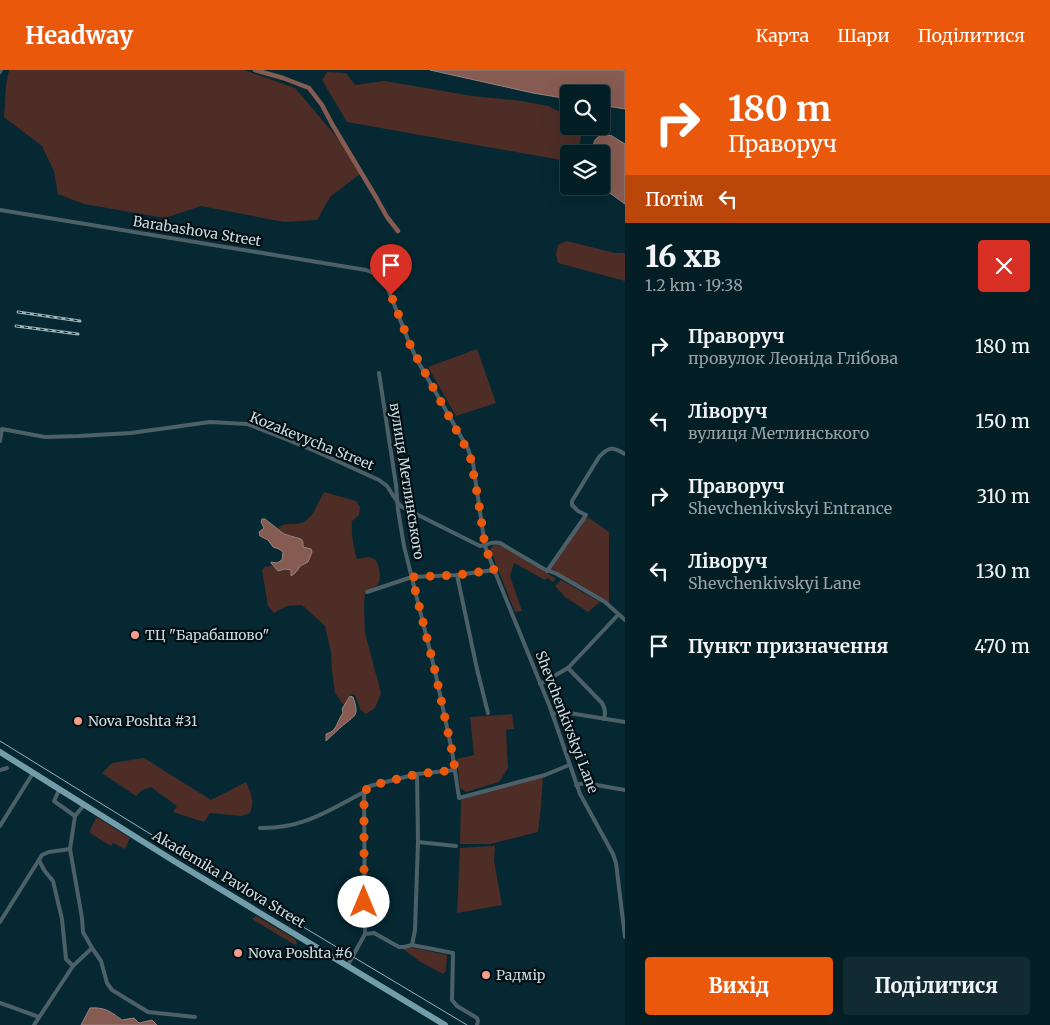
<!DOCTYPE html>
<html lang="uk">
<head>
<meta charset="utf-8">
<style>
	body { margin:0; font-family:Merriweather,serif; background:#122b32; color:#f1f3f6; height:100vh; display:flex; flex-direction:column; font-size:19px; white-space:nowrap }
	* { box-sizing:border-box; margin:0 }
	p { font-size:16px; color:#97a2a7 }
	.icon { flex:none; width:28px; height:28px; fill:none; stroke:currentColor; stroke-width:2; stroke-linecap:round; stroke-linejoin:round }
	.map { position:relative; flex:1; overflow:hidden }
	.details { display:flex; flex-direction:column; background:#041e26; width:425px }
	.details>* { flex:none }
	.hud { background:#ea580c; color:#fff; overflow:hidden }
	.buttons { position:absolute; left:560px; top:15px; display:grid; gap:10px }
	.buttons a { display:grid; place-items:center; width:50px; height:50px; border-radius:5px; background:#041e26; box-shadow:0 5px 20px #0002,0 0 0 1px #253c43; font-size:25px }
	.pin { position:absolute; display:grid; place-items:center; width:42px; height:42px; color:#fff; margin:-51px -21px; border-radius:50% 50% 50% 0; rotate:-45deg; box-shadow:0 0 5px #0007 }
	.pin .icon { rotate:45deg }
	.me { position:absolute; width:55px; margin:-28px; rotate:0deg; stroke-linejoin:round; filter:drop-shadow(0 0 4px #0008) }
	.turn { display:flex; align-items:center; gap:18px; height:105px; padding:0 20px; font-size:22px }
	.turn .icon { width:65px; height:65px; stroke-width:2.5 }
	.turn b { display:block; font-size:35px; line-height:42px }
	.then { display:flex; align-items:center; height:48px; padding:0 20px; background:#0003; gap:10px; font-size:19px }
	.round { display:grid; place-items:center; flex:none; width:52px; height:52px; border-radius:5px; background:#122b32 }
	.headline { display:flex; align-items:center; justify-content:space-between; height:85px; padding:0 20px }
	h1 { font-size:30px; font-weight:800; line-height:38px }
	.cta { display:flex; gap:10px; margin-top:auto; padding:10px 20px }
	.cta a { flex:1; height:58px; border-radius:5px; background:#ea580c; color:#fff; font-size:20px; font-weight:800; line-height:58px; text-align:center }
	.cta a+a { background:#122b32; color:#f1f3f6 }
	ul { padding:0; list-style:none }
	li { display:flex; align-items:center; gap:15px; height:75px; padding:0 20px }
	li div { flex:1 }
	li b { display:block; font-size:19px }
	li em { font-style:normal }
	header { display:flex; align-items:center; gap:30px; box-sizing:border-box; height:70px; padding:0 25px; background:#ea580c; color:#fff }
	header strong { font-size:24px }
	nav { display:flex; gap:28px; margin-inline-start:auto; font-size:18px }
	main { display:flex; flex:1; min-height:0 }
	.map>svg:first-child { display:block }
</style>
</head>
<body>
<header>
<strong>Headway</strong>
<nav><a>Карта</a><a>Шари</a><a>Поділитися</a></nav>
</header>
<main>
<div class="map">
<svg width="625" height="955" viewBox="0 0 625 955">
	<rect width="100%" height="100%" fill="#052832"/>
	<g fill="#4e2d27">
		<path d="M9 0H244L295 18 345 77 360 104 330 127 317 150 284 152 201 136 165 148 84 134 58 124 54 101 42 76 4 47 6 15Z"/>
		<path d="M327 2 346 3 355 15 385 11 472 26 522 31 548 36 569 46V56H582L580 73 574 84H569V87L561 90 347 52 322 10Z"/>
		<path d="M567 171 615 183H625V211L558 193 556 184 558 175Z"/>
		<path d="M477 279 496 333 456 346 428 297Z"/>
		<path d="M324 422 356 431 360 437 359 445 352 451C351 464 353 476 357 489L369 487 376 490C379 497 383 509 377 515 374 518 368 520 365 522L364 535 365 563 381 623 375 638 366 644 360 639 355 625 350 624 346 634H343L335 623 332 601 331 582 325 556 302 535 287 536 274 543 268 536 262 500 265 497 272 496 278 501 288 499 291 501V506C295 505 298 500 300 496L308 492 312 482 311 479 303 478V472L297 467 284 464 278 458C288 451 291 456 301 453 313 450 318 432 324 422Z"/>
		<path d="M589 448 609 462V534L549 500 585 449Z"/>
		<path d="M495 474H497L502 476 555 508V510L552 512 548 508 545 510 514 493 510 506 522 541 515 542 490 479Z"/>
		<path d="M561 510 600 532 588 542 565 527 555 516Z"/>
		<path d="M512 644 514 659 506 660 508 698 499 712 466 722 460 718 457 689 474 685 470 647Z"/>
		<path d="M144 688 211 730 246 712C251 724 255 730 250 743L241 746 210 743 204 752 173 742 177 736 151 717 142 720 136 726 102 703 112 693Z"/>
		<path d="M543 706 541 736 538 762 490 774H460L461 730Z"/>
		<path d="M96 748H98L130 768 125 779 113 773 111 776 90 763V760Z"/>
		<path d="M495 776 494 791 502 835 457 843 460 778Z"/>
		<path d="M256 846 295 869 297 873 295 875 252 849Z"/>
		<path d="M409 877 447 885 446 901 443 904 419 891 403 879Z"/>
	</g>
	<g fill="#865b52" stroke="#9a827e">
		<path d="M430 0H619L625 1V39L601 35V24H569V29L533 23Z"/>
		<path d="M604 64 612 66 625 74V134L600 116H601V84H593C594 72 592 69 604 64Z"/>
		<path d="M262 449H265L284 464 301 469 303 472V477L311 479 312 482 308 492 300 496C298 500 295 504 291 506V500L285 499 278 501 271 493V492L277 493 282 490 283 482 279 479 273 477 268 470 260 466 259 462 264 458 261 452Z"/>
		<path d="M350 626 353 627C360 647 355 645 341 657 336 662 331 666 326 671V664C338 661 337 650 343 643L342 639Z"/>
		<path d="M90 938C104 937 110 941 122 950L134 948 139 953 152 950 157 955H81Z"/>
	</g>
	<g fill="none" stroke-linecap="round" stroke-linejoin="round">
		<path stroke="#865b52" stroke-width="4.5" d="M255 0 283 8 309 18 322 35 332 54 377 129 387 147 398 161"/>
		<g stroke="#4d6068" stroke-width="4">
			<path d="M0 2 1 0"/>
			<path d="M0 140 366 200 378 205 386 214 407 267 416 288 468 379 473 393 485 476 493 497 550 637 580 724 613 784 616 793 625 867"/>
			<path d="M379 303 396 415 398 440 404 476 435 601 452 681 459 728 545 705 569 695"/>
			<path d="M0 371 2 359 45 367 79 366 131 363 210 352 247 354 273 364 315 381 379 410 387 416 398 433 402 437 480 476C488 475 491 471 500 473L544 499 557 504 605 532 625 550"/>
			<path d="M547 501 586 445 578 441 572 435V431L599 387C609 376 613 377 625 384"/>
			<path d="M457 505 477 599 488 643"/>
			<path d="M367 522 412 507 457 505 494 500"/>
			<path d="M568 598 602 633C605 639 606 642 604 649"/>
			<path d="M540 614 568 598 618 545"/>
			<path d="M552 644 563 642 625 652"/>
			<path d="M0 700 7 698"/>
			<path d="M576 715 585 713 625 720"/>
			<path d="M59 720 54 731 75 746"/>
			<path d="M84 735 75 746 70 779 82 848 83 862 92 878 101 891 107 913 112 920 148 942 195 947"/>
			<path d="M0 756 33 703"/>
			<path d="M260 758C302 759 328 741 364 722L370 716 374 715 417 704 455 700"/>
			<path d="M418 772 456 776"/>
			<path d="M0 852 42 785 49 782 70 779"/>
			<path d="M365 864 374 863 399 877H404L412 875 453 883 452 930 457 936 477 948 478 951 477 955"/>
			<path d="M412 875 415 860 418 772 417 704"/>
			<path d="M348 895 365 864 364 722"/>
			<path d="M73 896 92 878"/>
			<path d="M0 933 39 947"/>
			<path d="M34 955 73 896 66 889 62 849 53 811 44 800 39 790"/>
		</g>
		<path stroke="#749dac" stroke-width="6" d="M0 682 174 791 445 955"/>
		<path stroke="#9bb1b9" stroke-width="1" d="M0 671 228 812 467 955"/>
		<defs>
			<g id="rail">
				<path d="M18 242 80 251"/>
				<path d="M16 256 78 264"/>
			</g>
		</defs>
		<use href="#rail" stroke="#9bb1b9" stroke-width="3"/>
		<use href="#rail" stroke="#030f13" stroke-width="1" stroke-dasharray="4" stroke-linecap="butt"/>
	</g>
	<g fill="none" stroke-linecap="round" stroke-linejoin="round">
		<path stroke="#ea580c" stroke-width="9" stroke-dasharray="0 16.2" d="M364 832V722L370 716 374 715 417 704 455 700 452 681 435 601 412 507 457 505 494 500 485 476 478 428 470 385 411 277 391 225"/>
	</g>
	<g fill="#f49d8b" stroke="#030f13" stroke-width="2">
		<circle cx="135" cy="565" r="5"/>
		<circle cx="78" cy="651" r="5"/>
		<circle cx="238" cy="883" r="5"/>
		<circle cx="486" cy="905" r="5"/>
	</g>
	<g text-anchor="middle" stroke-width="4.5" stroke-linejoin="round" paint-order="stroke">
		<g font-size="14" fill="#cadce3" stroke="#030f13">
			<text transform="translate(197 161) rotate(9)" y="5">Barabashova Street</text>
			<text transform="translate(312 371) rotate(22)" y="5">Kozakevycha Street</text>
			<text transform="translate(407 411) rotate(81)" y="5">вулиця Метлинського</text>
			<text transform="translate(567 652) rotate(69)" y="5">Shevchenkivskyi Lane</text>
			<text transform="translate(229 809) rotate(31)" y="5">Akademika Pavlova Street</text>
		</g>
		<g font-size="14" fill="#cadce3" stroke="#030f13" text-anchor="start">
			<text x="145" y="570">ТЦ "Барабашово"</text>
			<text x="88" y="656">Nova Poshta #31</text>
			<text x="248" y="888">Nova Poshta #6</text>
			<text x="496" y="910">Радмір</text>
		</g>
	</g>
</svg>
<div class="buttons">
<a><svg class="icon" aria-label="search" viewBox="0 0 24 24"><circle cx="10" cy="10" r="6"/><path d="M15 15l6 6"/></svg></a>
<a><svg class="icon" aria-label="layers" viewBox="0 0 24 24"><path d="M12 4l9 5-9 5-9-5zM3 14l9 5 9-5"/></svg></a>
</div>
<div class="pin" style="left:391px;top:225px;background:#d93025"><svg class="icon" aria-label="arrive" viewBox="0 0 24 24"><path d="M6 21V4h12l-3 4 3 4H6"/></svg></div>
<svg class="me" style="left:364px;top:832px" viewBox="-20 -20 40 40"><circle r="19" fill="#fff"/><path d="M0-13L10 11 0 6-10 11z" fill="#ea580c"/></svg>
</div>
<section class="details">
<div class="hud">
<div class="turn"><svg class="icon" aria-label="right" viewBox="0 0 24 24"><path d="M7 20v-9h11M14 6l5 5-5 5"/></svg><div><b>180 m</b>Праворуч</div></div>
<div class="then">Потім<svg class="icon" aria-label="left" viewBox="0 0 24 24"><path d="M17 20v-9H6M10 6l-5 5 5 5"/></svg></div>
</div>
<div class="headline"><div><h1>16 хв</h1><p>1.2 km · 19:38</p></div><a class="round" style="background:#d93025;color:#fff"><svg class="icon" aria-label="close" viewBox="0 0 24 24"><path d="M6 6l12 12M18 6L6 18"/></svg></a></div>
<ul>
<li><svg class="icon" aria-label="right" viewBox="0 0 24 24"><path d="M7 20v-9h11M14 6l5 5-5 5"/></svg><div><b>Праворуч</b><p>провулок Леоніда Глібова</p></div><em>180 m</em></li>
<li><svg class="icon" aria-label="left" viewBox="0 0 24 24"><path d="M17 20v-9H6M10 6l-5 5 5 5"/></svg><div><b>Ліворуч</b><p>вулиця Метлинського</p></div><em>150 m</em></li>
<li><svg class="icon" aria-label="right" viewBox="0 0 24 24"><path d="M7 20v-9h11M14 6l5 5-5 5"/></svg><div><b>Праворуч</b><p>Shevchenkivskyi Entrance</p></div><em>310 m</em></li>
<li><svg class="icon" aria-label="left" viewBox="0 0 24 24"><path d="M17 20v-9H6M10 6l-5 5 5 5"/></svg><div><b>Ліворуч</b><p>Shevchenkivskyi Lane</p></div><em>130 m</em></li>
<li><svg class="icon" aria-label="arrive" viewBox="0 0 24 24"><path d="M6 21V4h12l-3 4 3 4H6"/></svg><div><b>Пункт призначення</b></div><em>470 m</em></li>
</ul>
<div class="cta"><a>Вихід</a><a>Поділитися</a></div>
</section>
</main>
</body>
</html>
